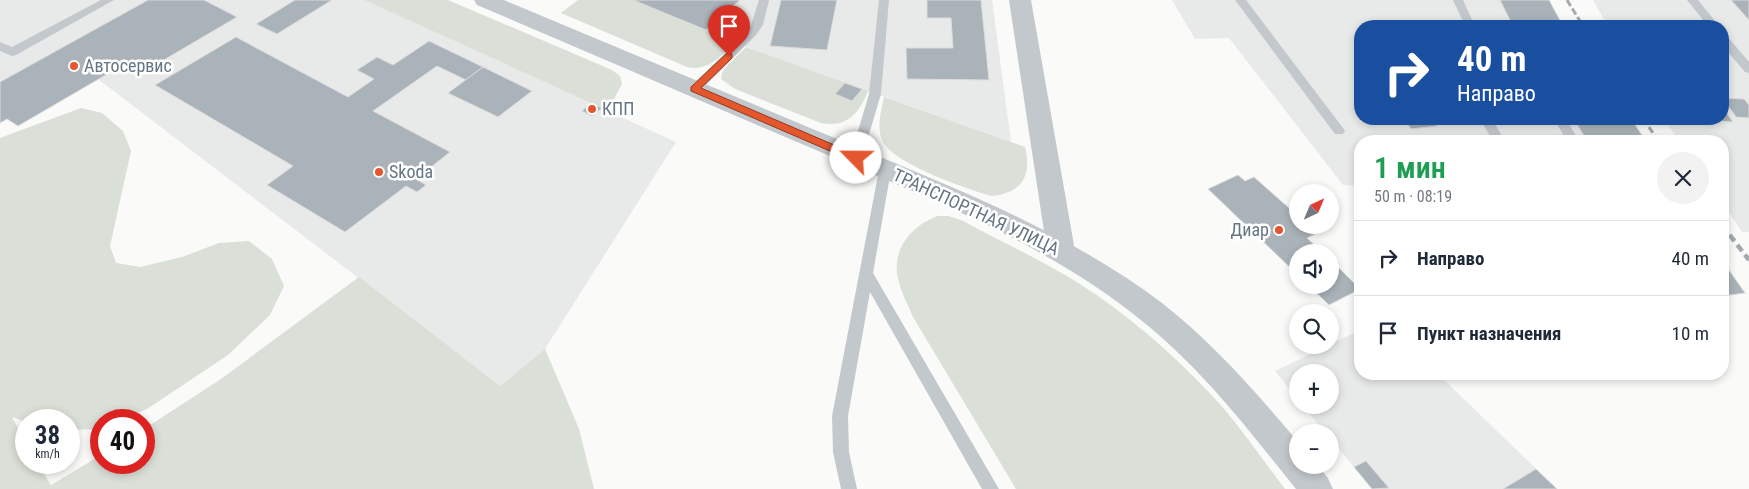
<!DOCTYPE html>
<html lang="ru">
<head>
<meta charset="utf-8">
<style>
	body { margin:0; font-family:"Roboto Condensed",sans-serif; background:#f2f2f3; color:#1f2937; height:100vh; display:flex; flex-direction:column; font-size:19px; white-space:nowrap }
	* { box-sizing:border-box; margin:0 }
	p { font-size:16px; color:#747a83 }
	.icon { flex:none; width:28px; height:28px; fill:none; stroke:currentColor; stroke-width:2; stroke-linecap:round; stroke-linejoin:round }
	.map { position:relative; flex:1; overflow:hidden }
	.drawer { position:absolute; left:1354px; top:135px; width:375px; height:245px; display:flex; flex-direction:column; background:#fff; border-radius:20px; box-shadow:0 2px 8px #0003 }
	.drawer>* { flex:none }
	.top-card { position:absolute; left:1354px; top:20px; width:375px; height:105px; border-radius:20px; box-shadow:0 2px 8px #0003; background:#1a4fa0; color:#fff; overflow:hidden }
	.needle { width:32px; rotate:44deg }
	.controls { position:absolute; left:1289px; top:184px; display:grid; gap:10px }
	.controls a { display:grid; place-items:center; width:50px; height:50px; border-radius:50%; background:#fff; box-shadow:0 2px 8px #0003; font-size:25px }
	.speed { position:absolute; left:15px; top:409px; display:flex; gap:10px; font-size:25px; font-weight:700; text-align:center }
	.speed>* { display:grid; place-content:center; width:65px; height:65px; border-radius:50%; background:#fff; box-shadow:0 2px 8px #0003; line-height:1 }
	.speed small { font-size:12px; font-weight:400 }
	.speed .limit { border:8px solid #d22; background:#fff; color:#111 }
	.pin { position:absolute; display:grid; place-items:center; width:42px; height:42px; color:#fff; margin:-51px -21px; border-radius:50% 50% 50% 0; rotate:-45deg; box-shadow:0 0 5px #0007 }
	.pin .icon { rotate:45deg }
	.me { position:absolute; width:55px; margin:-28px; rotate:293deg; stroke-linejoin:round; filter:drop-shadow(0 0 4px #0008) }
	.turn { display:flex; align-items:center; gap:18px; height:105px; padding:0 20px; font-size:22px }
	.turn .icon { width:65px; height:65px; stroke-width:2.5 }
	.turn b { display:block; font-size:35px; line-height:42px }
	.round { display:grid; place-items:center; flex:none; width:52px; height:52px; border-radius:26px; background:#f2f2f3 }
	.headline { display:flex; align-items:center; justify-content:space-between; height:85px; padding:0 20px }
	h1 { font-size:30px; font-weight:600; line-height:38px; color:#1e9e55 }
	ul { padding:0; list-style:none }
	li { display:flex; align-items:center; gap:15px; height:75px; padding:0 20px; border-top:1px solid #e0e1e3 }
	li div { flex:1 }
	li b { display:block; font-size:19px }
	li em { font-style:normal }
	.map>svg:first-child { display:block }
</style>
</head>
<body>
<div class="map">
<svg width="1749" height="489" viewBox="0 0 1749 489">
	<rect width="100%" height="100%" fill="#fafaf8"/>
	<g fill="#e8e9e9">
		<path d="M0 0H364L676 142 545 349 500 386 98 79 0 123Z"/>
		<path d="M633 0H992L1011 142 767 55Z"/>
		<path d="M1172 0H1549L1563 26H1360V119H1631L1646 141H1360V186L1343 185 1229 38 1195 39Z"/>
		<path d="M1593 0H1749V232H1742L1723 203 1722 141H1679L1664 119H1722V26H1608Z"/>
		<path d="M1360 330V374H1438L1557 489H1372L1330 438V432H1325L1302 405H1330V372H1298L1297 399 1275 371Z"/>
	</g>
	<g fill="#dadfd7">
		<path d="M364 0H448L612 70 620 76 622 84 613 101 604 109Z"/>
		<path d="M578 0H633L735 42C721 56 708 72 687 67L561 13Z"/>
		<path d="M746 47 868 91C859 114 846 128 821 123L735 89 721 79 722 73 727 66Z"/>
		<path d="M884 97 1025 147C1032 176 1022 193 992 196 966 189 901 166 885 145 875 131 881 112 884 97Z"/>
		<path d="M81 108 102 113 123 131 131 151 110 246 116 263 140 267 182 257 219 243 249 241 272 259 284 286 270 315 228 355 147 409 120 420H101V427L99 429 69 430V420H26V422L12 417 26 443V462L37 463 51 485 101 455V462H144V429L221 379 359 277 500 386 545 349 579 429 594 489H0V138Z"/>
		<path d="M938 216H948L961 220C1007 245 1055 266 1098 296 1144 328 1188 368 1225 410 1246 435 1265 463 1285 489H1016L913 317C907 303 899 288 897 273 894 246 914 224 938 216Z"/>
	</g>
	<g fill="#aab3b9" stroke="#dcdcda">
		<path d="M148 0H204L237 17 145 71 128 62 18 126 7 119 0 123V82Z"/>
		<path d="M295 0H332L277 34 256 24Z"/>
		<path d="M633 0H740L706 30Z"/>
		<path d="M781 0H837L827 50 770 46Z"/>
		<path d="M927 0H981L989 80 907 79 906 48H953L951 18H927Z"/>
		<path d="M1500 0H1549L1563 26H1513Z"/>
		<path d="M1731 0H1749V20Z"/>
		<path d="M236 37 348 97 374 79 357 70 377 57 393 65 429 41 483 67 466 80 437 66 373 111 450 152 416 179 426 185 417 192 406 186 345 232 267 185 293 166 155 85Z"/>
		<path d="M483 67 532 91 498 117 448 93Z"/>
		<path d="M845 83 862 89 852 101 835 94Z"/>
		<path d="M1723 98 1744 99 1749 105V118L1736 117Z"/>
		<path d="M591 103 602 108 592 116 582 111Z"/>
		<path d="M1722 106 1733 122 1708 120 1711 125 1678 123 1676 119H1722Z"/>
		<path d="M1404 119H1432L1437 126 1411 129Z"/>
		<path d="M1574 119H1631L1646 141H1587Z"/>
		<path d="M1238 175 1245 181 1254 177 1298 216V225H1308L1317 233 1307 238 1322 252H1298V275L1208 189Z"/>
		<path d="M1330 259 1360 289 1329 305 1308 285H1330Z"/>
		<path d="M1722 260 1745 293 1722 296Z"/>
		<path d="M1366 461 1389 488 1372 489 1354 467Z"/>
		<path d="M1536 469 1557 489H1503Z"/>
	</g>
	<g fill="none" stroke-linecap="round" stroke-linejoin="round">
		<g fill="#c3c8cc" fill-rule="evenodd">
			<path d="M101 0H114L16 55 12 56 0 51V42L12 47Z"/>
			<path d="M759 0H769L763 25 756 35 699 92H691L689 89 691 86 748 31 751 25Z"/>
			<path d="M879 0H889L881 94 862 158 860 161H852L850 158 869 94Z"/>
			<path d="M1235 0H1246L1343 128 1345 131 1343 134H1335Z"/>
			<path d="M1453 0H1463L1475 26H1465Z"/>
			<path d="M1687 0H1698L1719 26H1708Z"/>
			<path d="M1722 34 1726 35 1749 62V73L1745 72 1722 45Z"/>
			<path d="M1480 119H1492L1505 141H1493Z"/>
			<path d="M1554 119H1566L1579 141H1567Z"/>
			<path d="M885 165 890 167 891 170 873 273 999 489H982L870 292 848 416 849 452 857 489H841L833 452 832 416 879 170 880 167Z"/>
		</g>
		<path fill="#c3c8cc" fill-rule="evenodd" d="M1009 0H1031L1075 251 1071 259 1061 262 1051 259 1047 251Z"/>
		<path fill="#c3c8cc" fill-rule="evenodd" d="M474 0H504C619 48 734 96 849 144 957 189 1068 232 1162 303 1213 343 1256 392 1298 442V465H1317L1328 478 1333 489H1296C1248 429 1202 369 1142 321 1050 246 938 202 830 156 712 106 595 55 477 5Z"/>
		<g stroke="#a2aab0" stroke-width="3" stroke-dasharray="7 3" stroke-linecap="butt">
			<path d="M1567 0 1583 26"/>
			<path d="M1643 119 1659 141"/>
		</g>
		<path stroke="#a2aab0" stroke-width="4.5" stroke-dasharray="8 4.5" stroke-linecap="butt" d="M1722 225 1749 260"/>
	</g>
	<path fill="#e4572e" stroke="#94391e" d="M729 53 732 54V58L701 88 860 156 862 158 860 161H853L691 91V87L726 54Z"/>
	<g fill="#e4572e" stroke="#fff" stroke-width="2">
		<circle cx="74" cy="66" r="5"/>
		<circle cx="592" cy="109" r="5"/>
		<circle cx="379" cy="172" r="5"/>
		<circle cx="1279" cy="230" r="5"/>
	</g>
	<g text-anchor="middle" stroke-width="5" stroke-linejoin="round" paint-order="stroke">
		<g font-size="18" fill="#657683" stroke="#fff" text-anchor="start">
			<text x="84" y="72">Автосервис</text>
			<text x="602" y="115">КПП</text>
			<text x="389" y="178">Skoda</text>
			<text x="1269" y="236" text-anchor="end">Диар</text>
		</g>
		<g font-size="18" fill="#657683" stroke="#fff">
			<text transform="translate(976 212) rotate(25)" y="6">ТРАНСПОРТНАЯ УЛИЦА</text>
		</g>
	</g>
</svg>
<div class="controls">
<a><svg class="needle" viewBox="-14 -14 28 28"><path d="M0-13l5 13h-10z" fill="#e53935"/><path d="M0 13l5-13h-10z" fill="#747a83"/></svg></a>
<a><svg class="icon" aria-label="sound" viewBox="0 0 24 24"><path d="M4 9h4l5-4v14l-5-4H4zM17 9q2 3 0 6"/></svg></a>
<a><svg class="icon" aria-label="search" viewBox="0 0 24 24"><circle cx="10" cy="10" r="6"/><path d="M15 15l6 6"/></svg></a>
<a>+</a>
<a>−</a>
</div>
<div class="speed"><div>38<small>km/h</small></div><div class="limit">40</div></div>
<div class="pin" style="left:729px;top:56px;background:#d93025"><svg class="icon" aria-label="arrive" viewBox="0 0 24 24"><path d="M6 21V4h12l-3 4 3 4H6"/></svg></div>
<svg class="me" style="left:856px;top:158px" viewBox="-20 -20 40 40"><circle r="19" fill="#fff"/><path d="M0-13L10 11 0 6-10 11z" fill="#e4572e"/></svg>
<div class="top-card">
<div class="turn"><svg class="icon" aria-label="right" viewBox="0 0 24 24"><path d="M7 20v-9h11M14 6l5 5-5 5"/></svg><div><b>40 m</b>Направо</div></div>
</div>
<section class="drawer">
<div class="headline"><div><h1>1 мин</h1><p>50 m · 08:19</p></div><a class="round"><svg class="icon" aria-label="close" viewBox="0 0 24 24"><path d="M6 6l12 12M18 6L6 18"/></svg></a></div>
<ul>
<li><svg class="icon" aria-label="right" viewBox="0 0 24 24"><path d="M7 20v-9h11M14 6l5 5-5 5"/></svg><div><b>Направо</b></div><em>40 m</em></li>
<li><svg class="icon" aria-label="arrive" viewBox="0 0 24 24"><path d="M6 21V4h12l-3 4 3 4H6"/></svg><div><b>Пункт назначения</b></div><em>10 m</em></li>
</ul>
</section>
</div>
</body>
</html>
